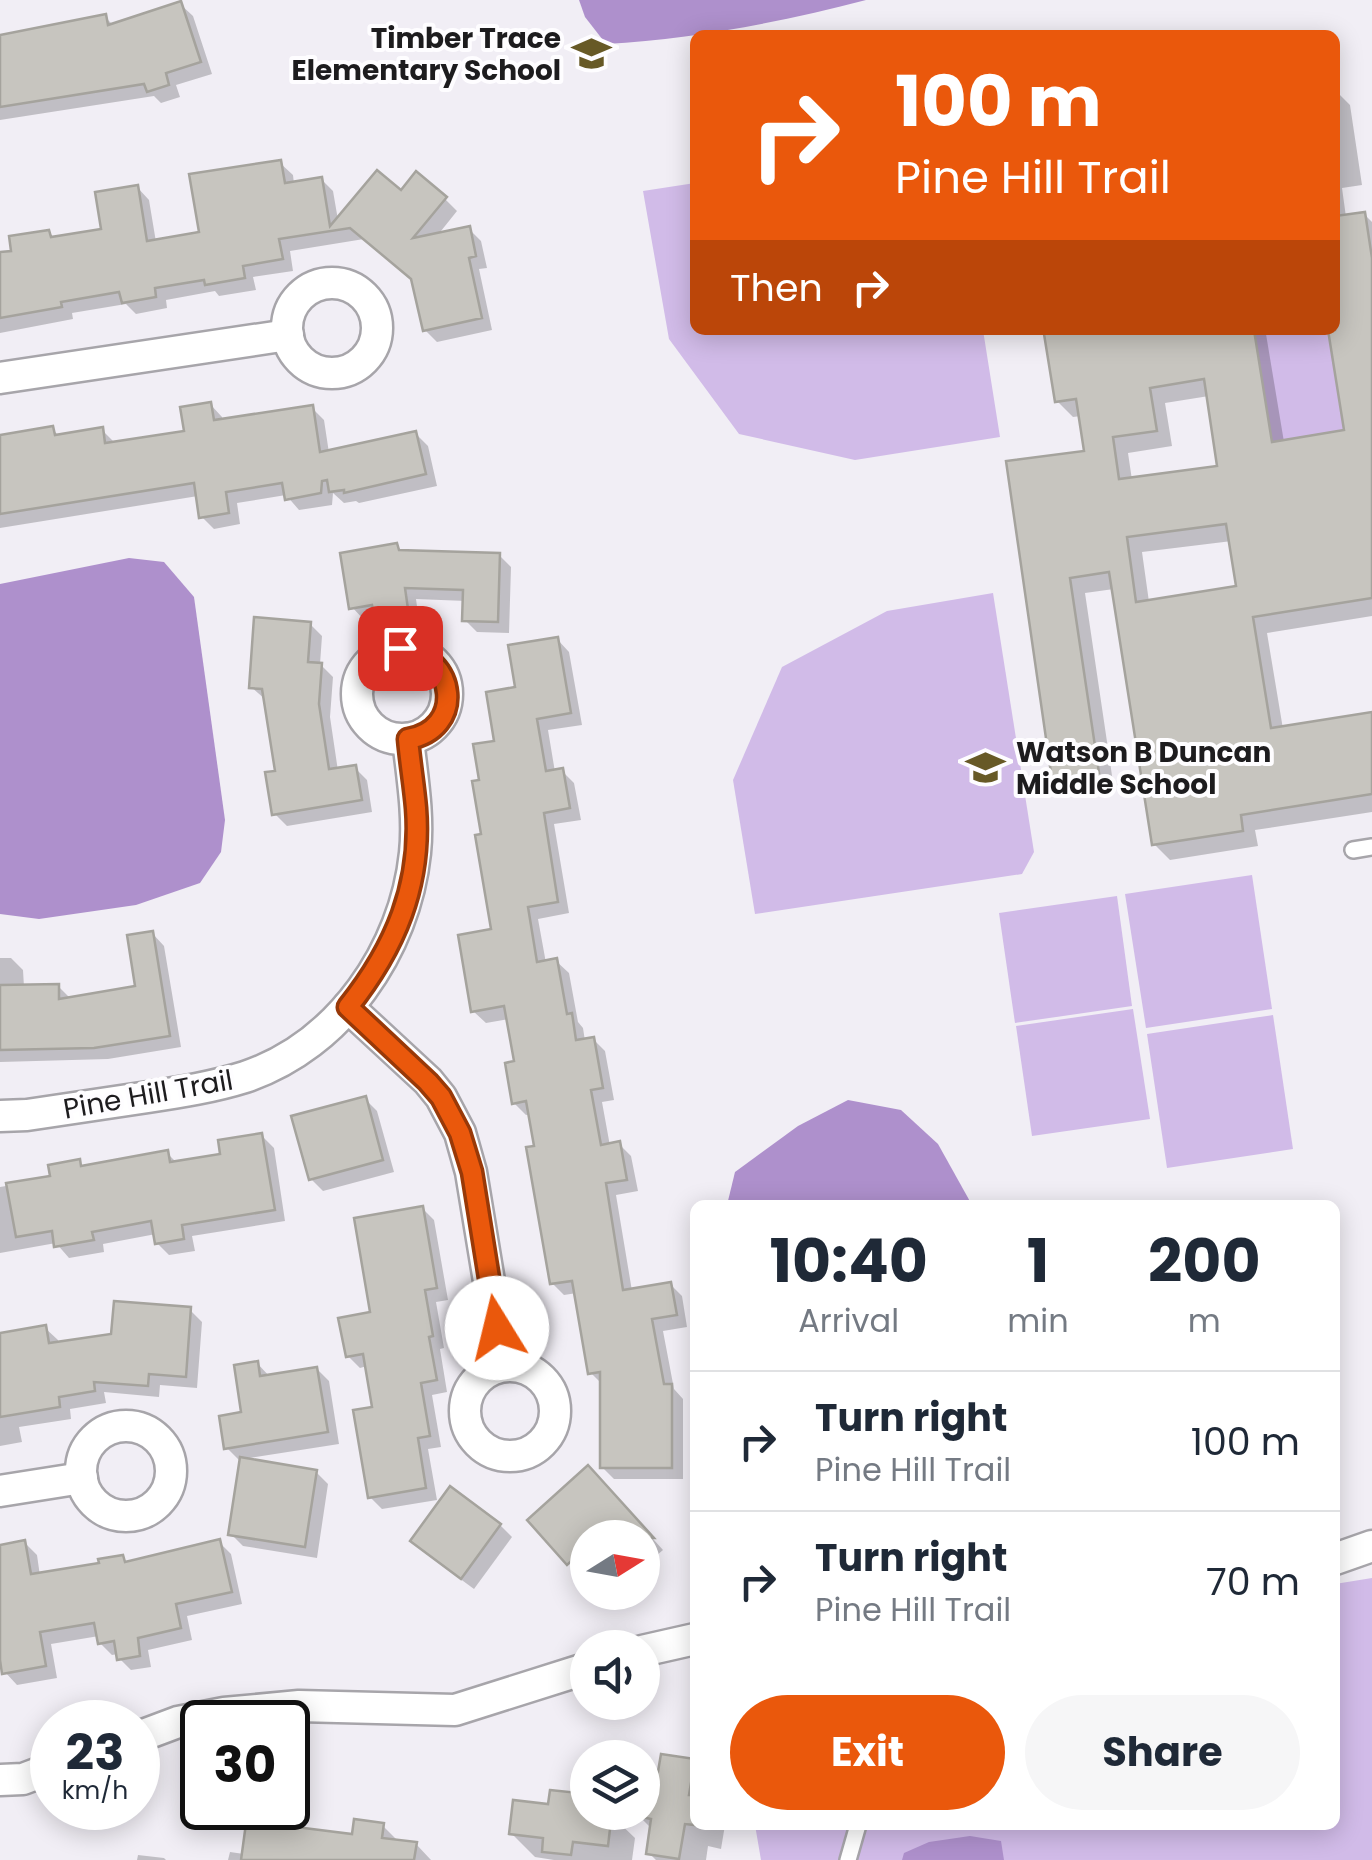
<!DOCTYPE html>
<html lang="en">
<head>
<meta charset="utf-8">
<style>
	body { margin:0; font-family:Poppins,sans-serif; background:#f6f6f7; color:#1f2937; height:100vh; display:flex; flex-direction:column; font-size:38px; white-space:nowrap }
	* { box-sizing:border-box; margin:0 }
	p { font-size:32px; color:#747a83 }
	.icon { flex:none; width:55px; height:55px; fill:none; stroke:currentColor; stroke-width:2; stroke-linecap:round; stroke-linejoin:round }
	.map { position:relative; flex:1; overflow:hidden }
	.panel { position:absolute; left:690px; top:1200px; width:650px; height:630px; display:flex; flex-direction:column; background:#fff; border-radius:15px; box-shadow:0 5px 25px #0003 }
	.panel>* { flex:none }
	.banner { position:absolute; left:690px; top:30px; width:650px; height:305px; border-radius:15px; box-shadow:0 5px 25px #0003; background:#ea580c; color:#fff; overflow:hidden }
	.needle { width:65px; rotate:79deg }
	.tools { position:absolute; left:570px; top:1520px; display:grid; gap:20px }
	.tools a { display:grid; place-items:center; width:90px; height:90px; border-radius:50%; background:#fff; box-shadow:0 5px 25px #0003; font-size:50px }
	.speed { position:absolute; left:30px; top:1700px; display:flex; gap:20px; font-size:50px; font-weight:700; text-align:center }
	.speed>* { display:grid; place-content:center; width:130px; height:130px; border-radius:50%; background:#fff; box-shadow:0 5px 25px #0003; line-height:1 }
	.speed small { font-size:25px; font-weight:400 }
	.speed .limit { border:5px solid #111; border-radius:15px; background:#fff; color:#111 }
	.pin { position:absolute; display:grid; place-items:center; width:85px; height:85px; color:#fff; margin:-42px; border-radius:20px; box-shadow:0 5px 15px #0006 }
	.me { position:absolute; width:110px; margin:-55px; rotate:351deg; stroke-linejoin:round; filter:drop-shadow(0 0 8px #0008) }
	.turn { display:flex; align-items:center; gap:35px; height:210px; padding:0 40px; font-size:45px }
	.turn .icon { width:130px; height:130px; stroke-width:2.5 }
	.turn b { display:block; font-size:70px; line-height:85px }
	.then { display:flex; align-items:center; height:95px; padding:0 40px; background:#0003; gap:20px; font-size:38px }
	.eta { display:flex; justify-content:space-evenly; align-items:center; height:170px; text-align:center }
	.eta b { font-size:60px; font-weight:700; line-height:70px }
	.cta { display:flex; gap:20px; margin-top:auto; padding:20px 40px }
	.cta a { flex:1; height:115px; border-radius:60px; background:#ea580c; color:#fff; font-size:40px; font-weight:700; line-height:115px; text-align:center }
	.cta a+a { background:#f6f6f7; color:#1f2937 }
	ul { padding:0; list-style:none }
	li { display:flex; align-items:center; gap:30px; height:140px; padding:0 40px; border-top:2px solid #e0e1e3 }
	li div { flex:1 }
	li b { display:block; font-size:38px }
	li em { font-style:normal }
	.map>svg:first-child { display:block }
</style>
</head>
<body>
<div class="map">
<svg width="1372" height="1860" viewBox="0 0 1372 1860">
	<rect width="100%" height="100%" fill="#f1eef5"/>
	<g fill="#d1bbe8">
		<path d="M695 183V330H983L1000 437 855 460 739 434 669 339 643 191Z"/>
		<path d="M1254 330H1328L1344 430 1271 442Z"/>
		<path d="M993 593 1034 852 1022 874 755 914 733 780 782 667 887 611Z"/>
		<path d="M1252 875 1272 1009 1146 1028 1125 894Z"/>
		<path d="M1117 896 1132 1006 1015 1023 999 913Z"/>
		<path d="M1133 1009 1150 1119 1032 1136 1016 1026Z"/>
		<path d="M1273 1015 1293 1149 1167 1168 1147 1034Z"/>
		<path d="M1372 1578V1860H761L755 1825H1335V1584Z"/>
	</g>
	<g fill="#ae90cc">
		<path d="M579 0H866C782 22 693 39 606 44L585 17Z"/>
		<path d="M129 558 164 562 194 597 225 820 221 852 200 883 136 905 39 919 0 914V584Z"/>
		<path d="M848 1100 901 1110 938 1144 972 1205H727L735 1172 798 1126Z"/>
		<path d="M970 1836 1001 1841 1004 1860H902L904 1853 929 1842Z"/>
	</g>
	<g fill="#0003" fill-rule="evenodd">
		<path d="M180 4 193 16 212 74 176 85 180 97 161 103 154 96 0 120V37L105 17 114 26Z"/>
		<path d="M1335 90 1350 105 1362 185 1342 188 1346 217 1364 214 1372 222V616L1267 633 1283 729 1372 715V812L1255 830 1258 846 1170 860 1154 844 1114 589 1085 593 1114 789 1070 795 1054 779 1009 464 1087 453 1081 416 1073 417 1057 401 1068 330H1292L1266 334 1284 442 1347 433 1331 330H1335ZM1209 396 1220 468 1132 480 1128 453 1172 446 1165 403ZM1232 541 1239 588 1149 602 1142 552Z"/>
		<path d="M280 163 293 175 294 184 321 179 333 191 338 220 401 193 445 199 457 211 437 236 469 229 481 241 487 268 479 269 492 330 437 342 425 330 414 280 364 239 290 251 293 271 253 277 256 290 219 296 215 291 166 300 167 308 136 314 126 304 72 313 73 319 0 333V255L14 253 49 232 55 239 104 231 137 187 149 200 156 242 202 234Z"/>
		<path d="M210 404 222 417 223 422 312 408 324 420 329 453 416 434 428 446 437 486 359 503 356 501 344 503 333 493 332 505 299 510 286 495 237 503 240 524 214 529 202 517 198 496 0 528V437L52 429 60 437 102 430 114 442 187 433Z"/>
		<path d="M397 546 404 553 499 555 511 567 509 633 477 632 465 620 466 601 416 599 419 621 389 626 380 617 364 620 352 607Z"/>
		<path d="M310 624 322 636 320 664 333 677 330 717 338 771 355 768 367 780 372 812 287 826 275 814 277 773 266 700 251 687Z"/>
		<path d="M557 639 569 652 582 725 548 730 555 772 562 771 574 783 581 820 554 824 569 913 538 919 546 963 556 961 569 973 578 1022 583 1028 585 1041 593 1039 605 1051 614 1100 602 1102 610 1146 619 1144 631 1156 638 1191 616 1195 632 1291 670 1284 682 1296 687 1327 663 1331 674 1389 683 1399V1479H614L602 1467 603 1385 591 1373 577 1293 564 1295 552 1283 531 1114 526 1115 514 1103 517 1063 509 1019 486 1023 473 1011 494 931 484 836 482 782 517 689Z"/>
		<path d="M152 933 164 946 181 1047 108 1059 0 1062V958H11L23 970 24 987 58 986 71 999 138 988Z"/>
		<path d="M365 1099 377 1111 394 1172 323 1191 311 1179Z"/>
		<path d="M261 1135 274 1148 285 1221 192 1236 195 1251 169 1255 157 1243 156 1234 103 1244 104 1252 69 1258 56 1243 0 1253V1187L53 1178 79 1162 85 1168 167 1153 177 1163 223 1156Z"/>
		<path d="M422 1208 434 1220 448 1300 436 1302 444 1348 440 1349 447 1392 432 1395 441 1447 428 1449 437 1500 382 1509 370 1497 375 1409 367 1366 360 1368 348 1356 372 1314Z"/>
		<path d="M190 1310 202 1322 197 1388 160 1385 159 1397 104 1392 106 1403 70 1409 71 1419 19 1427 22 1442 0 1446V1341L45 1328 58 1340V1345L114 1336Z"/>
		<path d="M257 1363 270 1377 317 1369 329 1381 339 1444 243 1459 316 1472 328 1484 317 1558 243 1546 231 1534 242 1459 239 1460 227 1448 244 1414Z"/>
		<path d="M600 1480 663 1550 642 1568V1538H588V1569L581 1575 569 1563Z"/>
		<path d="M500 1525 512 1537 474 1589 425 1553 413 1541Z"/>
		<path d="M219 1542 231 1554 242 1604 187 1616 192 1640 148 1650 151 1667 131 1670 119 1658 118 1654 112 1655 100 1643 99 1636 51 1644 57 1678 17 1685 5 1672 0 1644V1547L25 1543 37 1555 40 1576 102 1565 123 1558 129 1564Z"/>
		<path d="M693 1761 695 1825H725L721 1849 708 1846 706 1860H656L649 1853 652 1829 639 1816 640 1812H642L657 1792Z"/>
		<path d="M578 1796 588 1805V1812L611 1815 635 1838 632 1860H554L535 1857 511 1833 550 1807Z"/>
		<path d="M280 1824 284 1828 354 1837 382 1825 399 1842 416 1844 431 1860H228L230 1852 244 1854Z"/>
		<path d="M138 1855 164 1858 166 1860H137Z"/>
	</g>
	<g fill="#c7c5bf" stroke="#a5a39d" stroke-width="2.5" fill-rule="evenodd">
		<path d="M181 1 201 62 166 73 169 85 147 92 144 84 0 107V35L106 14 108 25Z"/>
		<path d="M281 160 285 183 322 177 330 226 377 170 401 190 416 171 447 197 413 238 470 226 476 256 469 258 482 318 423 331 411 279 350 228 279 239 283 259 243 266 245 278 205 285 204 280 155 288 156 297 122 303 119 292 61 302 62 307 0 318V252L11 251 9 236 49 230 51 237 101 229 95 192 138 185 147 241 199 232 189 174Z"/>
		<path d="M1365 212 1372 258V598L1253 617 1271 728 1372 712V794L1241 815 1243 831 1152 845 1109 572 1070 578 1099 773 1052 780 1006 461 1084 451 1076 399 1055 402 1044 334 1071 330H1254L1272 442 1344 430 1328 330H1335V216ZM1204 379 1217 466 1119 479 1113 437 1157 431 1150 388ZM1226 524 1236 586 1136 602 1127 537Z"/>
		<path d="M211 402 214 420 313 405 320 452 416 431 426 474 344 493V490L329 492 327 480 322 481 321 493 285 500 282 483 226 492 229 513 199 518 194 483 0 514V435L53 426 55 435 103 427 105 443 184 431 180 407Z"/>
		<path d="M397 543 399 550 500 553 498 622 462 621 463 590 405 588 408 609 374 615 372 605 349 609 340 553Z"/>
		<path d="M254 617 311 622 308 662 322 663 319 704 329 769 356 765 362 800 272 815 265 772 275 771 262 689 249 688Z"/>
		<path d="M558 637 571 713 537 719 546 771 563 768 570 808 544 813 558 902 528 907 537 962 557 958 567 1014 572 1013 576 1040 594 1037 603 1088 591 1090 601 1145 620 1141 627 1180 606 1183 623 1290 671 1282 677 1315 652 1319 664 1384H672V1468H600V1372L588 1374 572 1281 550 1284 526 1147 534 1146 526 1101 512 1104 505 1063 514 1061 504 1006 471 1012 458 935 491 929 475 835 481 834 472 781 479 780 473 744 494 741 486 692 515 687 508 645Z"/>
		<path d="M153 931 170 1036 94 1048 0 1050V985L59 984V999L135 986 127 935Z"/>
		<path d="M366 1096 383 1160 309 1180 291 1116Z"/>
		<path d="M262 1133 275 1210 182 1225 184 1239 155 1244 151 1221 92 1232 94 1240 54 1247 52 1231 16 1237 6 1183 50 1176 48 1165 80 1159 81 1166 168 1150 170 1162 220 1154 218 1140Z"/>
		<path d="M423 1206 437 1288 425 1290 433 1336 429 1337 437 1380 421 1383 430 1436 418 1438 426 1488 368 1498 353 1410 372 1407 363 1354 346 1357 338 1318 370 1312 354 1218Z"/>
		<path d="M114 1301 191 1307 186 1377 149 1374 148 1386 94 1382 95 1391 59 1397 60 1407 0 1417V1333L46 1325 49 1343 111 1334Z"/>
		<path d="M258 1361 260 1376 317 1367 328 1432 224 1449 219 1416 241 1412 234 1365Z"/>
		<path d="M240 1457 317 1470 305 1547 228 1535Z"/>
		<path d="M588 1465 654 1538H588V1546L567 1565 527 1520Z"/>
		<path d="M450 1486 501 1524 461 1579 410 1541Z"/>
		<path d="M220 1539 232 1592 176 1604 181 1628 138 1638 140 1656 117 1660 114 1641 98 1644 94 1623 40 1632 46 1666 2 1674 0 1660V1545L25 1540 31 1574 99 1563 98 1559 123 1555 125 1562Z"/>
		<path d="M661 1754 695 1759 689 1795H695V1825L685 1824 679 1859 646 1854 651 1819 642 1817V1787L655 1789Z"/>
		<path d="M550 1790 579 1793 578 1808 588 1809V1812H612L608 1846 573 1842 571 1855 542 1852 543 1838 509 1834 513 1800 548 1804Z"/>
		<path d="M247 1816 281 1821 280 1825 352 1834 354 1819 384 1823 382 1838 417 1842 414 1860H241Z"/>
	</g>
	<g fill="none" stroke-linecap="round" stroke-linejoin="round">
		<defs>
			<g id="service">
				<path d="M1353 850 1372 847"/>
				<path d="M848 1860 858 1825"/>
			</g>
			<g id="minor">
				<circle cx="332" cy="328" r="45"/>
				<path d="M0 378 288 335"/>
				<circle cx="402" cy="694" r="45"/>
				<path d="M348 1007 428 1081 441 1097 460 1133 471 1172 503 1366"/>
				<path d="M0 1116 27 1115C67 1109 108 1103 148 1097 181 1092 213 1087 245 1077 340 1045 405 950 415 853 419 815 412 776 408 739"/>
				<circle cx="510" cy="1411" r="45"/>
				<circle cx="126" cy="1471" r="45"/>
				<path d="M0 1491 82 1478"/>
				<path d="M1335 1559 1372 1546"/>
				<path d="M642 1651 695 1639"/>
				<path d="M138 1737 178 1722 224 1713 299 1706 455 1710 588 1668"/>
				<path d="M0 1780 23 1779 52 1768"/>
			</g>
		</defs>
		<use href="#service" stroke="#a7a5aa" stroke-width="20"/>
		<use href="#minor" stroke="#a7a5aa" stroke-width="35"/>
		<use href="#service" stroke="#fff" stroke-width="15"/>
		<use href="#minor" stroke="#fff" stroke-width="30"/>
	</g>
	<g fill="none" stroke-linecap="round" stroke-linejoin="round">
		<defs>
			<path id="route" d="M400 648C459 657 464 730 408 739 410 762 414 785 416 808 422 885 395 948 348 1007L428 1082 441 1097 460 1133 472 1172 497 1328"/>
		</defs>
		<use href="#route" stroke="#983908" stroke-width="25"/>
		<use href="#route" stroke="#ea580c" stroke-width="18"/>
	</g>
	<defs>
		<symbol id="school-bare" viewBox="-9 -9 18 18"><path d="M0-5L7-2L0 1L-7-2ZM-4 1L0 2.5L4 1V4Q0 6-4 4Z" fill="#675926" stroke="#fefdff" stroke-width="2.5" paint-order="stroke"/></symbol>
	</defs>
	<g fill-rule="evenodd">
		<use href="#school-bare" x="564" y="26" width="55" height="55"/>
		<use href="#school-bare" x="958" y="740" width="55" height="55"/>
	</g>
	<g text-anchor="middle" stroke-width="8" stroke-linejoin="round" paint-order="stroke">
		<g font-size="28" font-weight="bold" fill="#1d1c1e" stroke="#fefdff" text-anchor="end">
			<text x="561" y="48">Timber Trace<tspan x="561" dy="32">Elementary School</tspan></text>
			<text x="1016" y="762" text-anchor="start">Watson B Duncan<tspan x="1016" dy="32">Middle School</tspan></text>
		</g>
		<g font-size="28" fill="#1d1c1e" stroke="#fefdff">
			<text transform="translate(148 1094) rotate(-10)" y="10">Pine Hill Trail</text>
		</g>
	</g>
</svg>
<div class="tools">
<a><svg class="needle" viewBox="-14 -14 28 28"><path d="M0-13l5 13h-10z" fill="#e53935"/><path d="M0 13l5-13h-10z" fill="#747a83"/></svg></a>
<a><svg class="icon" aria-label="sound" viewBox="0 0 24 24"><path d="M4 9h4l5-4v14l-5-4H4zM17 9q2 3 0 6"/></svg></a>
<a><svg class="icon" aria-label="layers" viewBox="0 0 24 24"><path d="M12 4l9 5-9 5-9-5zM3 14l9 5 9-5"/></svg></a>
</div>
<div class="speed"><div>23<small>km/h</small></div><div class="limit">30</div></div>
<div class="pin" style="left:400px;top:648px;background:#d93025"><svg class="icon" aria-label="arrive" viewBox="0 0 24 24"><path d="M6 21V4h12l-3 4 3 4H6"/></svg></div>
<svg class="me" style="left:497px;top:1328px" viewBox="-20 -20 40 40"><circle r="19" fill="#fff"/><path d="M0-13L10 11 0 6-10 11z" fill="#ea580c"/></svg>
<div class="banner">
<div class="turn"><svg class="icon" aria-label="right" viewBox="0 0 24 24"><path d="M7 20v-9h11M14 6l5 5-5 5"/></svg><div><b>100 m</b>Pine Hill Trail</div></div>
<div class="then">Then<svg class="icon" aria-label="right" viewBox="0 0 24 24"><path d="M7 20v-9h11M14 6l5 5-5 5"/></svg></div>
</div>
<section class="panel">
<div class="eta">
<div><b>10:40</b><p>Arrival</p></div>
<div><b>1</b><p>min</p></div>
<div><b>200</b><p>m</p></div>
</div>
<ul>
<li><svg class="icon" aria-label="right" viewBox="0 0 24 24"><path d="M7 20v-9h11M14 6l5 5-5 5"/></svg><div><b>Turn right</b><p>Pine Hill Trail</p></div><em>100 m</em></li>
<li><svg class="icon" aria-label="right" viewBox="0 0 24 24"><path d="M7 20v-9h11M14 6l5 5-5 5"/></svg><div><b>Turn right</b><p>Pine Hill Trail</p></div><em>70 m</em></li>
</ul>
<div class="cta"><a>Exit</a><a>Share</a></div>
</section>
</div>
</body>
</html>
